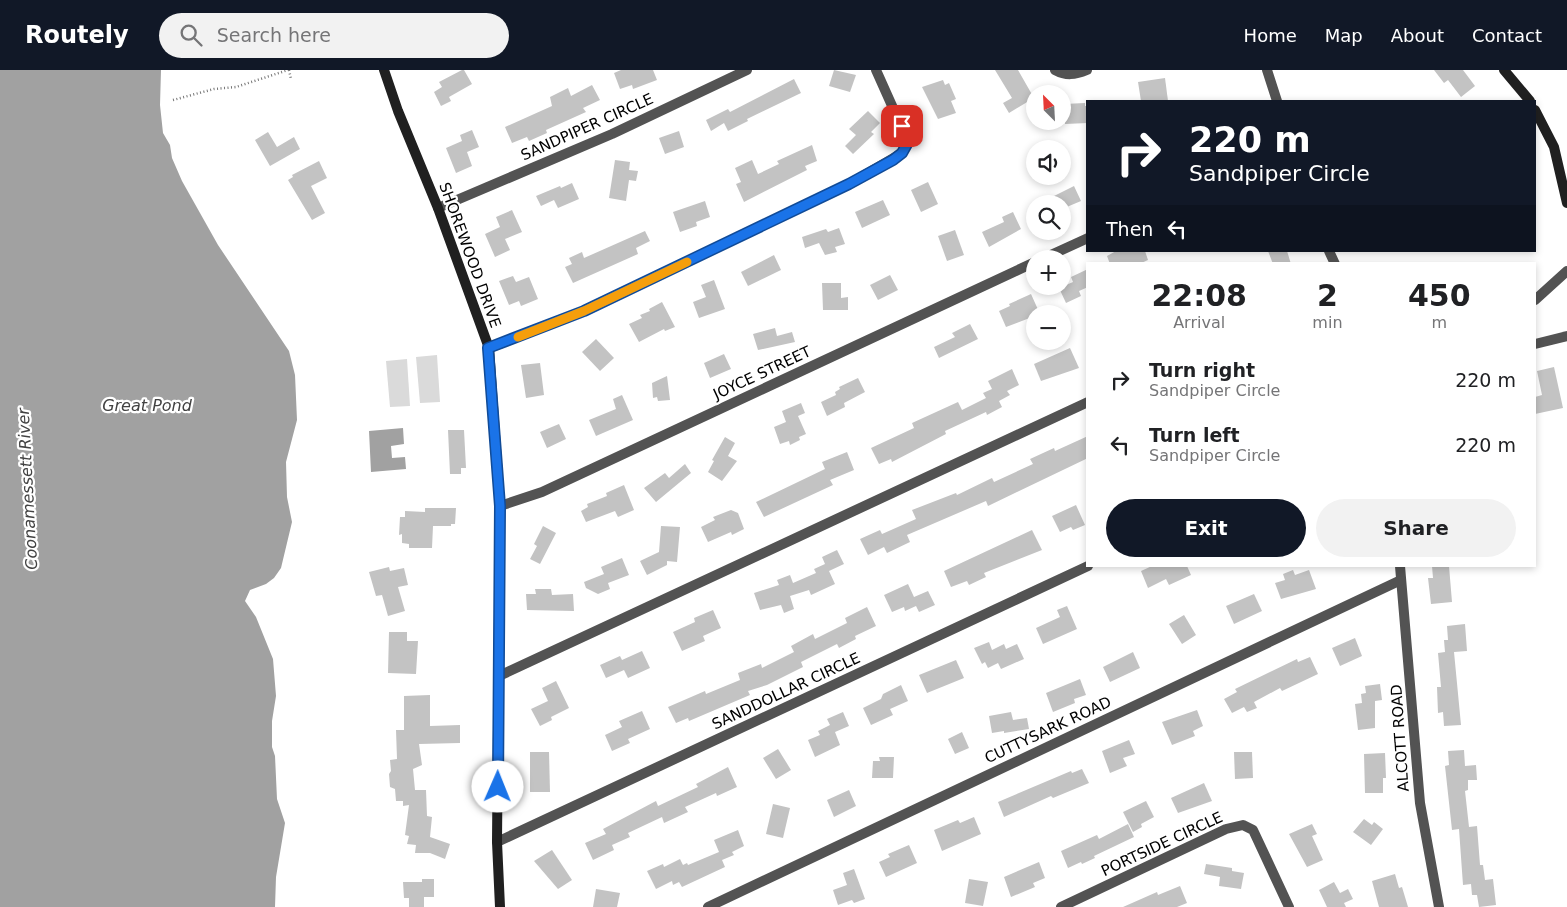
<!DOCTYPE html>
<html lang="en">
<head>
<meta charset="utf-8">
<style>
	body { margin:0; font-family:"DejaVu Sans",sans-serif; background:#f2f2f2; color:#202124; height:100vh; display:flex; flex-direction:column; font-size:19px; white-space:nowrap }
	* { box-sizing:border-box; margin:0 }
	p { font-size:16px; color:#757577 }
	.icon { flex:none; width:28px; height:28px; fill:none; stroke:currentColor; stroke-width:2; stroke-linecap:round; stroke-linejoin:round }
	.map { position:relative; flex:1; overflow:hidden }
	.details { position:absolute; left:1086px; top:192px; width:450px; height:305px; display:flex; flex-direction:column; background:#fff; border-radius:0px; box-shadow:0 2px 8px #0003 }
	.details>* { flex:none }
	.hud { position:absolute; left:1086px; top:30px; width:450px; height:152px; border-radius:0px; box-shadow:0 2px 8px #0003; background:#111827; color:#fff; overflow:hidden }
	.needle { width:32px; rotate:336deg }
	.tools { position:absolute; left:1026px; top:15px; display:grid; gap:10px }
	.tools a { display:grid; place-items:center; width:45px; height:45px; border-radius:50%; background:#fff; box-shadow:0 2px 8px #0003; font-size:25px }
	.pin { position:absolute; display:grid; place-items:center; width:42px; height:42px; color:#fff; margin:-21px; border-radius:10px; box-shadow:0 2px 8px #0006 }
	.me { position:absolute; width:55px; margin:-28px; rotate:1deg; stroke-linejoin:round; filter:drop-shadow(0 0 4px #0008) }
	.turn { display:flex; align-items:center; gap:18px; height:105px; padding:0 20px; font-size:22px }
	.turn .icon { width:65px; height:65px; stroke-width:2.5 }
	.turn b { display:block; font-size:35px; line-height:42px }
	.then { display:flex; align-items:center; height:48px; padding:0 20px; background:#0003; gap:10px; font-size:19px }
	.eta { display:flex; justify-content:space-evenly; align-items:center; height:85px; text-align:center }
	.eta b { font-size:30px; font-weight:800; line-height:35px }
	.cta { display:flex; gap:10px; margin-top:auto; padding:10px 20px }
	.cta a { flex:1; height:58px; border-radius:30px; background:#111827; color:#fff; font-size:20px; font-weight:800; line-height:58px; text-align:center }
	.cta a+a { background:#f2f2f2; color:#202124 }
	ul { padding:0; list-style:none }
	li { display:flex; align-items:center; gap:15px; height:65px; padding:0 20px }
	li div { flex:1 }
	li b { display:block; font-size:19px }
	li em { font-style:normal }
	header { display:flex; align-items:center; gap:30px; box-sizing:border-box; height:70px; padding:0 25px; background:#111827; color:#fff }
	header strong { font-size:24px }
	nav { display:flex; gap:28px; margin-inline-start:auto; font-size:18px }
	.search { width:350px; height:45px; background:#f2f2f2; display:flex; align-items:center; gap:12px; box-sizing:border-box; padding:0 18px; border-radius:28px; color:#757577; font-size:19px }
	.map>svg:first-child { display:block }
</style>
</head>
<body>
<header>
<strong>Routely</strong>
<div class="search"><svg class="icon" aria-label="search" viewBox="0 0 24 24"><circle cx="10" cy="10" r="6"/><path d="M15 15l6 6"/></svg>Search here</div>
<nav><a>Home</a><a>Map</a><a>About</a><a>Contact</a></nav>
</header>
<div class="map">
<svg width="1567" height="837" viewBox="0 0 1567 837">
	<rect width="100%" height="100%" fill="#fff"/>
	<g fill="#dadada">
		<path d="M437 285 440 332 420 333 416 287Z"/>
		<path d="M407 289 410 336 390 337 386 291Z"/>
	</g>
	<g fill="#a1a1a1">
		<path d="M0 0H161L160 35 163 63 170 75 172 88 182 111 218 175 289 281 295 305 297 350 286 392 287 427 292 452 281 498 274 508 266 514 250 520 245 531 256 547 273 589 276 626 272 651V677L275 686 277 729 285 753 276 807 275 837H0Z"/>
		<path d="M403 358 404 374 391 376 392 388 405 387 406 399 371 402 369 361Z"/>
	</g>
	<g fill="#c3c3c3">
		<path d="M462 0H464L472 14 449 27 451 31 441 36 434 22 442 17 439 12Z"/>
		<path d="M621 0H653L657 10 633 19 632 15 620 19 614 3Z"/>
		<path d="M834 0 856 5 850 22 829 16Z"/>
		<path d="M995 0H1018L1034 28 1009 43 1003 33 1012 28Z"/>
		<path d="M1434 0H1463L1475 16 1461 27 1448 10 1444 13Z"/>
		<path d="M1165 8 1168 31H1141L1138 12Z"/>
		<path d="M794 9 801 23 747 49 748 51 728 61 724 53 711 61 706 50 728 39 730 42Z"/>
		<path d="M943 10 945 15 949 13 956 29 951 31 956 43 938 49 922 17Z"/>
		<path d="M592 15 600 30 583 38 586 42 546 60 547 63 529 71 527 67 512 73 505 57 552 36 550 27 568 18 571 26Z"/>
		<path d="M1085 33V36H1088V53L1065 54 1064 34Z"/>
		<path d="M868 41 880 53 871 62 874 64 853 84 845 76 856 65 849 59Z"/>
		<path d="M472 60 479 77 467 82 472 96 456 103 446 78 462 71 460 65Z"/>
		<path d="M679 61 684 77 665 84 659 68Z"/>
		<path d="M268 62 277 77 294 67 300 79 270 96 255 70Z"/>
		<path d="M812 75 817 91 805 96 807 100 744 132 736 114 741 112 735 98 752 90 758 104 779 94 777 91Z"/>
		<path d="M615 90 630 92 629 100 638 101 636 111 629 110 626 131 609 128Z"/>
		<path d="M319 91 327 108 311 116 325 143 312 150 288 110 293 107 292 105Z"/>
		<path d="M928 112 938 134 921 142 911 120Z"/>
		<path d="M572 113 579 129 558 138 554 130 541 136 536 126 560 116 561 118Z"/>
		<path d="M1074 116 1081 131 1062 139V134H1057L1054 126Z"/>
		<path d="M883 130 890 145 862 158 855 142Z"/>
		<path d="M705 131 710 147 696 152 697 156 680 162 673 142Z"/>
		<path d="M512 140 522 162 505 169 510 180 495 187 485 164 500 157 496 147Z"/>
		<path d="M1013 142 1021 159 989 177 982 162 1004 152 1002 147Z"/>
		<path d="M839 158 845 174 835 177 837 182 825 185 819 173 805 178 802 167 826 159 828 162Z"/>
		<path d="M955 160 964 185 947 191 938 166Z"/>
		<path d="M645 161 650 171 636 178 638 184 573 213 565 197 572 194 569 188 582 182 584 188Z"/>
		<path d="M1116 181H1145L1148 190 1139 194H1110L1107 186Z"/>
		<path d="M1268 181H1287L1291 194H1273Z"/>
		<path d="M774 185 781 200 748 216 741 202Z"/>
		<path d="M1088 199V217L1079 221 1081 226 1066 233 1059 218 1073 212 1071 207Z"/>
		<path d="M890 205 898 220 878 230 870 215Z"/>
		<path d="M513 206 516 212 529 207 538 229 521 236 519 231 509 235 499 211Z"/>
		<path d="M714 210 725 239 699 248 693 232 706 227 701 215Z"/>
		<path d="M822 213H841V228L848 227V240H823Z"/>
		<path d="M1031 224 1040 244 1006 257 999 241 1010 236 1009 234Z"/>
		<path d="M662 232 675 257 665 261 664 259 639 272 629 254 642 248 640 245 650 241 649 239Z"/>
		<path d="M970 254 978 269 939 288 934 277 955 267 952 263Z"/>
		<path d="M775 258 777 266 792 262 795 272 758 280 753 264Z"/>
		<path d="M596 269 614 288 600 301 582 282Z"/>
		<path d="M1070 278 1079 298 1041 311 1034 294Z"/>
		<path d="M724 284 731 299 710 308 704 293Z"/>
		<path d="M540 293 544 325 526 328 521 295Z"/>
		<path d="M1554 297 1563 338 1535 344V327L1542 325 1537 301Z"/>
		<path d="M1012 299 1019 315 1007 321 1010 325 999 331 1002 337 987 345 986 342 945 361 946 364 892 392 891 389 879 394 871 378 914 358 912 353 958 332 962 340 986 328 983 323 992 319 988 311Z"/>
		<path d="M667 306 670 330 658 331 657 327 653 328 652 313Z"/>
		<path d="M858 308 865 322 844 333 845 337 827 346 821 332 836 325 835 322 840 319 839 317Z"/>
		<path d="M622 325 633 350 596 366 589 350 616 339 613 329Z"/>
		<path d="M801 333 805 343 798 346 806 364 799 367 800 370 790 375 789 371 780 374 774 357 786 352 782 341Z"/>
		<path d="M559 354 566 369 547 378 540 362Z"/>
		<path d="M448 360H464L466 398H461V404H450Z"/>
		<path d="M1088 366V388L988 436 986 431 907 465 910 472 887 483 884 477 868 485 860 469 880 460 882 464 916 449 912 440 956 423 957 425 992 408 994 412 1033 394 1030 389 1054 378 1055 381Z"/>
		<path d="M725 367 735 373 728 386 737 391 722 411 708 402 714 391 712 390Z"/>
		<path d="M847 382 854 400 830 410 833 415 764 447 756 432 825 399 822 392Z"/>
		<path d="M685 394 691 403 656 432 644 418 665 403 669 408Z"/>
		<path d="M624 415 634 440 618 447 615 441 586 452 581 441 588 437 587 434 607 426 606 423Z"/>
		<path d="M1076 435 1085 455 1073 460 1071 457 1060 462 1052 446Z"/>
		<path d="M425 438H456L455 454H451V456H433L432 478H409V474L402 473V464L399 465 400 447H405V441L425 442Z"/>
		<path d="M731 440 738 443 744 459 732 465 731 462 708 472 701 457 715 450 713 447Z"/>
		<path d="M543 456 556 463 540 494 530 489 537 476 534 474Z"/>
		<path d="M661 456 680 457 677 492 667 491V495L647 505 640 491 659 482Z"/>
		<path d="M1032 460 1042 480 984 503 986 507 969 515 967 511 951 517 944 501Z"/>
		<path d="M837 480 844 494 829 501 835 514 811 525 809 520 790 526 794 539 784 543 781 535 760 540 754 523 779 515 777 510 790 505 793 513 816 503 814 499 825 494 822 487Z"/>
		<path d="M622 488 629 505 608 513 610 519 598 524 586 518 584 512 604 504 601 497Z"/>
		<path d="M1152 496H1187L1191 505 1169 515 1166 509 1148 518 1141 501Z"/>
		<path d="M1432 496H1449L1452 532 1431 534 1428 508H1433Z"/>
		<path d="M389 497 390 501 404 498 408 515 398 517 405 541 388 546 382 525 376 526 369 502Z"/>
		<path d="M1293 500 1295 505 1309 500 1316 519 1281 529 1275 513 1285 510 1283 504Z"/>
		<path d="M908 514 914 527 928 521 935 535 919 542 916 536 905 541 904 537 892 542 884 525Z"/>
		<path d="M535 519H551L552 525 573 524 574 541 527 540 526 524H536Z"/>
		<path d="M1254 524 1262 541 1234 554 1226 536Z"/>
		<path d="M1067 536 1077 559 1043 574 1036 558 1060 547 1057 540Z"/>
		<path d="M867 537 876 556 855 566 856 569 839 578 837 574 801 592 803 597 767 615 748 621 750 625 689 651 688 648 676 653 668 637 705 621 706 624 740 610 738 603 761 594 762 598 794 582 791 576 813 564 815 569 847 553 845 548Z"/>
		<path d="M713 540 721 558 703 566 705 571 682 581 673 562 695 552 694 548Z"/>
		<path d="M1184 545 1196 565 1182 574 1169 554Z"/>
		<path d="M1465 554 1467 581 1454 582 1461 655 1444 656 1443 642 1438 643 1437 617H1441L1438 583 1445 582 1444 570H1448L1447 556Z"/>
		<path d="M389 562H407V571H418L416 604 388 603Z"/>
		<path d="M1355 568 1362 586 1340 596 1332 578Z"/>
		<path d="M989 572 992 580 1004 574 1006 579 1017 574 1024 589 1001 599 998 593 988 598 985 592 982 594 974 578Z"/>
		<path d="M642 581 650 598 628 608 624 600 606 608 600 595 620 586 622 590Z"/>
		<path d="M1133 582 1140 598 1110 612 1103 597Z"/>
		<path d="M1310 587 1318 604 1282 621 1280 618 1254 632 1257 638 1247 642 1244 637 1232 643 1224 629 1237 622 1235 619 1297 589 1298 592Z"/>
		<path d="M956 590 964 608 927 623 919 605Z"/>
		<path d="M1080 609 1086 625 1074 629 1075 633 1053 642 1046 623Z"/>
		<path d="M556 611 569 638 551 647 552 650 540 656 531 639 548 631 542 618Z"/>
		<path d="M1380 614 1382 630 1375 631V658L1358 660 1355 634 1362 633 1361 624 1366 623 1365 616Z"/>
		<path d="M901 615 908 631 890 639 893 645 871 655 863 638 881 629 883 624Z"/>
		<path d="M430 625V656L460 655V673L419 674 422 695 413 699 415 720H426L427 746 432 747 430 767 450 774 445 789 430 783H415L416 775 407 774 409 766 405 765 409 735 403 736V731H396L395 719 390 717 389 704 391 701 390 690 397 689 396 660H404V626Z"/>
		<path d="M1197 640 1203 656 1193 661 1195 666 1172 675 1162 652Z"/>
		<path d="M642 641 650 659 628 669 630 673 612 681 605 665 622 657 619 651Z"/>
		<path d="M843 642 849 656 835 662 840 675 815 687 808 670 820 665 818 661 830 655 827 649Z"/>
		<path d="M1011 642 1013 650 1027 648 1029 659 1004 663V661L992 663 989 646Z"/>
		<path d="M962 662 969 678 955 684 948 669Z"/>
		<path d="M1129 670 1135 684 1123 688 1127 696 1110 703 1102 681Z"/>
		<path d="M778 679 791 700 776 709 763 688Z"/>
		<path d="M1464 680 1465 696 1476 695 1477 710H1468V720L1465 721 1469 757 1477 756 1480 795H1483L1485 810 1493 809 1496 835 1479 837 1477 825H1472L1471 814 1463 815 1459 759 1452 760 1445 696 1449 695 1448 681Z"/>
		<path d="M530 682H549L550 722H530Z"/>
		<path d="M1234 682H1252L1253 708 1235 709Z"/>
		<path d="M1385 683 1386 708H1383V723H1365L1364 684Z"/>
		<path d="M879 687H894L893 708H872L873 691H880Z"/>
		<path d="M728 697 737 717 717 726 716 723 685 737 688 742 664 753 662 747 628 763 630 767 612 775 614 780 593 790 585 773 606 764 603 759 656 731 658 736 698 717 696 714Z"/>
		<path d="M1082 699 1089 713 1053 728 1051 726 1004 747 998 732 1071 701 1072 703Z"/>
		<path d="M1204 713 1212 731 1178 743 1171 728Z"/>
		<path d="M849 720 856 736 834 747 827 730Z"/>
		<path d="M1146 731 1154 747 1141 754 1142 757 1133 762 1123 742Z"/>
		<path d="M773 734 790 738 783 768 766 764Z"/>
		<path d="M974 747 981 764 942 781 934 760 958 750 960 753Z"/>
		<path d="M1364 749 1372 755 1374 752 1383 759 1371 775 1353 762Z"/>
		<path d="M1128 754 1134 767 1094 786 1095 788 1082 794 1081 792 1068 798 1061 781 1097 765 1099 769Z"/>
		<path d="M1312 754 1317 764 1312 766 1323 790 1307 797 1289 764Z"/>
		<path d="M738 760 744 776 732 782 734 785 722 790 725 797 682 817 679 812 673 815 672 811 656 819 647 801 663 794 664 797 680 789 683 795 687 793 688 795 719 782 714 770Z"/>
		<path d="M909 775 917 793 886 807 879 792 890 787 888 784Z"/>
		<path d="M552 780 572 810 558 819 534 791Z"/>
		<path d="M1039 792 1045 808 1033 813 1035 817 1011 827 1004 807Z"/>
		<path d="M1206 794 1232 798V801L1244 803 1241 819 1219 816 1220 807 1204 804Z"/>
		<path d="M854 799 865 829 854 833 852 830 838 835 833 820 847 815 843 803Z"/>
		<path d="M1395 804 1399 818 1402 817 1408 837H1379L1372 811Z"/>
		<path d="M422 809H434V827H424V837H409V828H404L403 812H422Z"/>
		<path d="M969 809 988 812 983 836 965 833Z"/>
		<path d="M1334 812 1340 823 1348 819 1353 829 1344 833 1346 837H1327L1319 820Z"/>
		<path d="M1180 816 1187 833 1177 837H1123L1157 822 1158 825Z"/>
		<path d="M596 819 620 823 617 837H593Z"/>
	</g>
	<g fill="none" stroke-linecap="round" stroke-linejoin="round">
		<g stroke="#757575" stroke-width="2.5" stroke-dasharray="1 2.5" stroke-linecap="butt">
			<path d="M289 0 291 9"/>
			<path d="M173 30 214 19 236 17 288 0"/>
		</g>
		<g stroke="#535353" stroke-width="10">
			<path d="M1055 0C1066 6 1075 5 1087 0"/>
			<path d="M1267 0 1277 31"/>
			<path d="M438 138 612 64 747 0"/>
			<path d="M1329 181 1335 194"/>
			<path d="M1042 189 1088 168"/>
			<path d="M1535 230 1567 201"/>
			<path d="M1535 274 1567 266"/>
			<path d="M489 278 584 241 849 114 902 83 907 74 906 67 876 0"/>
			<path d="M500 436 542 422 1035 192"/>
			<path d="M1400 496 1420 733 1439 837"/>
			<path d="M499 606 1088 332"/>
			<path d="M497 772 1088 496"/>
			<path d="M708 837 1401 510"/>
			<path d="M1061 837 1226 759 1243 755 1253 760 1289 837"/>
		</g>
		<g stroke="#202020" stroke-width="10">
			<path d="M384 0 398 41 438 138 489 278 500 436 497 772 500 837"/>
			<path d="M1504 0 1530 31"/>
			<path d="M1535 40 1554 77 1567 133"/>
		</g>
	</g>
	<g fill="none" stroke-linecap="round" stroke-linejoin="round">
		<defs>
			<path id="route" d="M498 717 500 436 488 278 584 241 849 114 893 90 902 83 907 74 902 56"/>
		</defs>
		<use href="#route" stroke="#114b97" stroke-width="12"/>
		<use href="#route" stroke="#1a73e8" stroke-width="9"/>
		<path stroke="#f59e0b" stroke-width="9" d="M518 267 584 241 687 192"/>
	</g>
	<g text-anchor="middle" stroke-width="4.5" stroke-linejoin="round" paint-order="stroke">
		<g font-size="15" fill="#000" stroke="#fff">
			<text transform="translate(587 57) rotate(-24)" y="5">SANDPIPER CIRCLE</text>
			<text transform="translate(470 185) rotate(70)" y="5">SHOREWOOD DRIVE</text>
			<text transform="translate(762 303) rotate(-25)" y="5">JOYCE STREET</text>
			<text transform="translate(786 621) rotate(-25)" y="5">SANDDOLLAR CIRCLE</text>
			<text transform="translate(1048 660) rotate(-25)" y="5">CUTTYSARK ROAD</text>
			<text transform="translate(1400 668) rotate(-94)" y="5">ALCOTT ROAD</text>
			<text transform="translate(1162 774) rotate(-25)" y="5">PORTSIDE CIRCLE</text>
		</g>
		<g font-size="16" font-style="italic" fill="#424242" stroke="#fff">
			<text x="147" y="341">Great Pond</text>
			<text transform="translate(27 419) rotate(-93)" y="6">Coonamessett River</text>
		</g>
	</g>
</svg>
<div class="tools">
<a><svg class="needle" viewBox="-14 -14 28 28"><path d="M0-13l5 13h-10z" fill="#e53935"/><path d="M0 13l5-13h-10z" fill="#757577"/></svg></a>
<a><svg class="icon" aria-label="sound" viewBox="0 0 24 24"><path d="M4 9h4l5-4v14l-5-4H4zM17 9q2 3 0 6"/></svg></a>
<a><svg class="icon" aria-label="search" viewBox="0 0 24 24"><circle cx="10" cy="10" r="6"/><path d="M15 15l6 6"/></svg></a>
<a>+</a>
<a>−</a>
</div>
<div class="pin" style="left:902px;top:56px;background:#d93025"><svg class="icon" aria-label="arrive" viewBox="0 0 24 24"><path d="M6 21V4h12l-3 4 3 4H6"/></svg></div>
<svg class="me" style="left:498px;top:717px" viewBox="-20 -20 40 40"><circle r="19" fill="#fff"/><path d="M0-13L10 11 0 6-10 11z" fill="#1a73e8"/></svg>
<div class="hud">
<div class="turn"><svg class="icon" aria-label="right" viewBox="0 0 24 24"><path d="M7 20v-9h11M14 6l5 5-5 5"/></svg><div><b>220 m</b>Sandpiper Circle</div></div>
<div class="then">Then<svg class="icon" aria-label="left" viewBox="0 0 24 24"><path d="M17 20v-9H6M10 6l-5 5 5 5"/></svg></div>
</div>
<section class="details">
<div class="eta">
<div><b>22:08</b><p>Arrival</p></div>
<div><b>2</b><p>min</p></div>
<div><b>450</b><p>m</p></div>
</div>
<ul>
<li><svg class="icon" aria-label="right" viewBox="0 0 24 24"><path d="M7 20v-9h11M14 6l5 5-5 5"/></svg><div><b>Turn right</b><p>Sandpiper Circle</p></div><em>220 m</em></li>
<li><svg class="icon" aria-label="left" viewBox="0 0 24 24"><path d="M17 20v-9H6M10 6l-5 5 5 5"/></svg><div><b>Turn left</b><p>Sandpiper Circle</p></div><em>220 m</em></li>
</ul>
<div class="cta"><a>Exit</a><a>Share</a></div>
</section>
</div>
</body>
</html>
